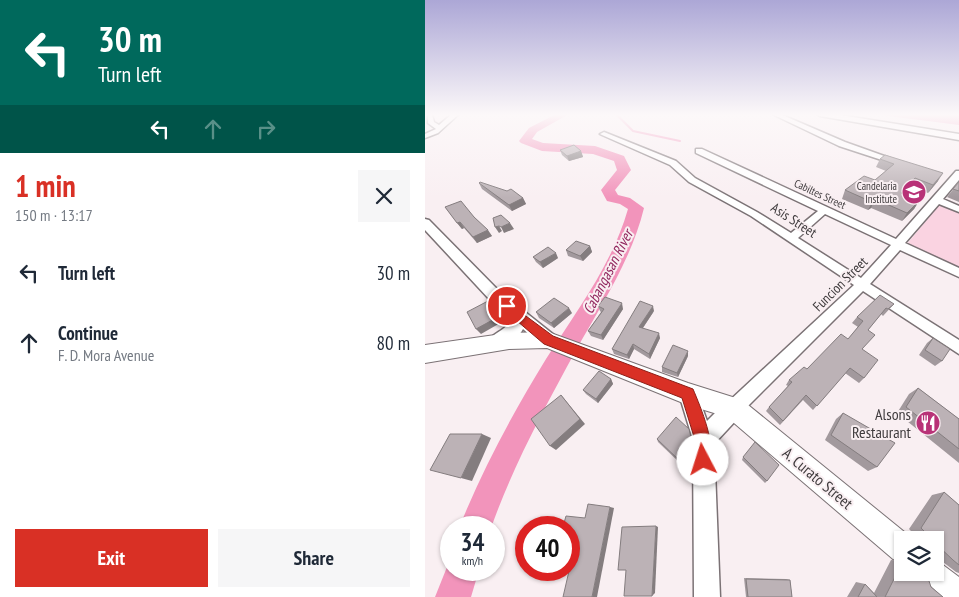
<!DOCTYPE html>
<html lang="en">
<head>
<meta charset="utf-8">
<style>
	body { margin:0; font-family:"PT Sans Narrow",sans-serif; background:#f6f6f7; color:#1f2937; height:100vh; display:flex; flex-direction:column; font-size:19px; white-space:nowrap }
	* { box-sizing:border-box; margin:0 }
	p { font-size:16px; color:#747a83 }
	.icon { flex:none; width:28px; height:28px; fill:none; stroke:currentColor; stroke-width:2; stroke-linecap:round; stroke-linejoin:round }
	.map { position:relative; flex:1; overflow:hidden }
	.panel { display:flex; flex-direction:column; background:#fff; width:425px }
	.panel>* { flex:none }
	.guide { background:#00695c; color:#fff; overflow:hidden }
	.tools { position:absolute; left:469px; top:531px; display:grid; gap:10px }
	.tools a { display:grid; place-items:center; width:50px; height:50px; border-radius:0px; background:#fff; box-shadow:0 1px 4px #0004; font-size:25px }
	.speed { position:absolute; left:15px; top:516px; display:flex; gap:10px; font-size:25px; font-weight:700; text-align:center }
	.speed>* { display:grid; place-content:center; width:65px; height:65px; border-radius:50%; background:#fff; box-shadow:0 1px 4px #0004; line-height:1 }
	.speed small { font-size:12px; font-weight:400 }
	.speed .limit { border:8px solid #d22; background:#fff; color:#111 }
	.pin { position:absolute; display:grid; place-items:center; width:42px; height:42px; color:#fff; margin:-21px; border:2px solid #fff; border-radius:50%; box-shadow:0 1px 5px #0007 }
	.me { position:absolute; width:55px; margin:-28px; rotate:355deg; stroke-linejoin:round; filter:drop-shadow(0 0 4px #0008) }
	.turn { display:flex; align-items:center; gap:18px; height:105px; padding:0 15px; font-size:22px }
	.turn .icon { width:65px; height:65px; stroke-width:2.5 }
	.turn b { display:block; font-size:35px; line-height:42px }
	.lanes { display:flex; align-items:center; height:48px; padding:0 15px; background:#0003; justify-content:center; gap:25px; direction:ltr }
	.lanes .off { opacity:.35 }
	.round { display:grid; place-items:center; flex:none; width:52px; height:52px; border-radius:0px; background:#f6f6f7 }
	.head { display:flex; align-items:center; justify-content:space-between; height:85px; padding:0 15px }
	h1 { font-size:30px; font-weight:700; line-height:38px; color:#d93025 }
	.action { display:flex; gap:10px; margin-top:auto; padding:10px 15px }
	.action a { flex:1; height:58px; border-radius:0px; background:#d93025; color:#fff; font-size:20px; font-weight:700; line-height:58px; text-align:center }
	.action a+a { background:#f6f6f7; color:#1f2937 }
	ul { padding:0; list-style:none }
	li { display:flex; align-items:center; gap:15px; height:70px; padding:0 15px }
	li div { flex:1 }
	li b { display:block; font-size:19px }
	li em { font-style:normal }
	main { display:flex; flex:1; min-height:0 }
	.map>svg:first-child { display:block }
</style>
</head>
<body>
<main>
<section class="panel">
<div class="guide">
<div class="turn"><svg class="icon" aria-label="left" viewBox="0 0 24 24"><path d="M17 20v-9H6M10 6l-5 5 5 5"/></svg><div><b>30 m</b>Turn left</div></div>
<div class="lanes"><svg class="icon" aria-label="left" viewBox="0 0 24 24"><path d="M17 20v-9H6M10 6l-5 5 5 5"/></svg><svg class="icon off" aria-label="ahead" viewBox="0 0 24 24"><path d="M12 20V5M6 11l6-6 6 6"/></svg><svg class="icon off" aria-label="right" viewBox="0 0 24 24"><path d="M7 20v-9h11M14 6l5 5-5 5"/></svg></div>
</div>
<div class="head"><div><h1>1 min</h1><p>150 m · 13:17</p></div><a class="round"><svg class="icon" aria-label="close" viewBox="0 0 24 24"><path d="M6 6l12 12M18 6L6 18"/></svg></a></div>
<ul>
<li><svg class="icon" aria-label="left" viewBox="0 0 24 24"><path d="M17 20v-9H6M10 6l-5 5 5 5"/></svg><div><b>Turn left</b></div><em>30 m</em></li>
<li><svg class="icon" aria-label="ahead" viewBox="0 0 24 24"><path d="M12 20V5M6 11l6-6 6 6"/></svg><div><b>Continue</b><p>F. D. Mora Avenue</p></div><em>80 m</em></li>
</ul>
<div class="action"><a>Exit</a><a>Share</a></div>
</section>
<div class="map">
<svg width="534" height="597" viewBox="0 0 534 597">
	<rect width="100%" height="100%" fill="#f9eff2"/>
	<path fill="#fad3e1" d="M515 204 534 212V268L482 244Z"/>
	<path fill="#f294bb" d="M448 114H534V125Z"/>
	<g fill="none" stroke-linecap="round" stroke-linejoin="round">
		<path stroke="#f294bb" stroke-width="2" d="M191 114 208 131 255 141"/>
		<g fill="#f294bb" fill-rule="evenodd">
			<path d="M131 114H144L112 132 107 139 118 143 170 146 199 156 206 170 190 190 193 195 205 198 219 208C206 261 176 305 150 352 119 409 88 466 66 528H34C58 468 88 413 121 359 152 310 187 265 203 209L195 204 182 201 176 190 192 170 189 161 168 154 117 151 96 143 94 141 104 128Z"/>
			<path d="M26 557V570H54L46 597H10Z"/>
		</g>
		<defs>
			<g id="minor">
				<path d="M27 114H34L13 133 0 138V134L11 129 3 123V115H7L9 122 14 125Z"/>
				<path d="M347 114H355L420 142 476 162 469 164 414 146Z"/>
				<path d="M179 132 251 161 270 178 332 212 366 233 393 211 271 153V149H277L471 239 531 171H534V180L518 199 534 206V212L514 204 480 243 534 268V277L475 250 445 284 534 340V354L438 291 315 414 309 416 303 414 301 408 303 402 429 285 326 216 264 182 245 165 177 135 175 134ZM400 214 466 245 436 278 373 238Z"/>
			</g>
			<g id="tertiary">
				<path d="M391 114H409L534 134V140L395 116Z"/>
				<path d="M0 219 4 220 75 292 129 335 131 340 129 345C116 350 107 336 98 329 92 340 77 353 64 348L62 343C67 332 83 331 86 318L65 300 0 230Z"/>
				<path d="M263 385 270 388 282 421 302 401 309 398 316 401 319 408 316 415 289 444 295 597H269L268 440 254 394 256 388Z"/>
			</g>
			<g id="secondary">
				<path d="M123 332 263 383 317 400 488 539 478 540V563L468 559 302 417 263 405 122 348 84 349 0 363V345L84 333Z"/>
				<path d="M510 559 534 577V597H510L494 583 490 572H510Z"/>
			</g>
		</defs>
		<use href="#minor" stroke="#7b7275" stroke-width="3"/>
		<use href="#tertiary" stroke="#7b7275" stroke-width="3"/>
		<use href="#secondary" stroke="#7b7275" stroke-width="2"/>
		<use href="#minor" fill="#fff" fill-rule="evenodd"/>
		<use href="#tertiary" fill="#fff" fill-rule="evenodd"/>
		<use href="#secondary" fill="#fff" fill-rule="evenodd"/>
	</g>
	<g fill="#a2999d">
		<path d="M135 150 156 151 158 157 144 161 137 155Z"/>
		<path d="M455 159 513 181 503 193 486 187 478 194 494 201 489 209 477 221 446 208 443 210 417 199 420 190 450 180 461 171 451 167Z"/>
		<path d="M534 182V202L522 197Z"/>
		<path d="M54 183 98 198 101 204 87 211 57 189Z"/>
		<path d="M20 207 49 217 67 236 52 243 39 228 37 229Z"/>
		<path d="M165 246 167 252 158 261 143 256 141 250Z"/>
		<path d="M108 257 133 258 118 268 111 262Z"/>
		<path d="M469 304 458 316 456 314 443 330 437 349 439 378 434 383 420 373 388 410 378 400 355 425 341 411 344 407 363 386 361 385 364 380 382 369 423 339 433 327 427 323 432 317Z"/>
		<path d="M173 306 198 309 178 340 166 336 163 331 176 312 175 311Z"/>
		<path d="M229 311 218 328 235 338 225 359 209 349 204 359 189 354 187 349Z"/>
		<path d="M111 312 147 313 129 328 114 318Z"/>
		<path d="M508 338 517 361 510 366 494 355 502 343Z"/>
		<path d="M263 356 253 377 237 372V367Z"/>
		<path d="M186 379 188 384 173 403 161 394 158 390Z"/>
		<path d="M493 388 534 419V463L472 413 484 394Z"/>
		<path d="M418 413 452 467 443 471 400 440 411 419Z"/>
		<path d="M266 437V454L257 465 233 442 232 439Z"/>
		<path d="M318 457 342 481 340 483 317 460Z"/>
		<path d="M519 492 534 505V573L531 572 514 559 510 556V540H495L484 529 507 495Z"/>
		<path d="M466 560 478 561 518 597H422L431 582 440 584 449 593Z"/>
		<path d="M319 578 361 579 365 580 367 597H321Z"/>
	</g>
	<g fill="#847d7f">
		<path d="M156 151 158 157 144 161 142 156Z"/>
		<path d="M518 173 513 181 503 193 508 185Z"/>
		<path d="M490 178 486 187 471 202 476 193Z"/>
		<path d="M98 198 101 204 87 211 84 205Z"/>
		<path d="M450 199 446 208 443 210 447 202Z"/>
		<path d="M494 201 489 209 477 221 482 213Z"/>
		<path d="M35 222 39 228 37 229 32 223Z"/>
		<path d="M85 223 89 229 79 233 76 227Z"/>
		<path d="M74 226 77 231 74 233 70 227Z"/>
		<path d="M63 230 67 236 52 243 48 237Z"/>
		<path d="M165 246 167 252 158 261 155 256Z"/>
		<path d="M131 253 133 258 118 268 115 262Z"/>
		<path d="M63 301 68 307 77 322 56 334 51 329Z"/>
		<path d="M197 303 198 309 178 340 176 335Z"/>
		<path d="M228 306 229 311 215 332 214 327Z"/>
		<path d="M144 308 147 313 129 328 126 323Z"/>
		<path d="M234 333 235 338 225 359 224 354Z"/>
		<path d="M208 344 209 349 204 359 202 355Z"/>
		<path d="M263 351V356L253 377 252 373Z"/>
		<path d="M186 379 188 384 173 403 171 399Z"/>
		<path d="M136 395 160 424 131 450 125 446Z"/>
		<path d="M57 434 66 438 47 481 36 478Z"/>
		<path d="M266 451V454L257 465V463Z"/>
		<path d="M185 507 189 508 172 597H167Z"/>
		<path d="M231 526 233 527 230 593 227 596Z"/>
	</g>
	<g fill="#bcb2b6" stroke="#847d7f">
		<path d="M149 145 156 151 142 156 135 150Z"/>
		<path d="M460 155 518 173 508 185 490 178 476 193 494 201 482 213 450 199 447 202 420 190 439 176 450 180 469 164 455 159Z"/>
		<path d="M55 182 82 191 86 189 98 198 84 205 54 183Z"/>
		<path d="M534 182V191L528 189Z"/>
		<path d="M36 201 49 217 63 230 48 237 35 222 32 223 20 207Z"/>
		<path d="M76 215 85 223 76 227 74 226 70 227 68 218Z"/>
		<path d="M151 241 165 246 155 256 141 250Z"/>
		<path d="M123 247 131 253 115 262 108 257Z"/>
		<path d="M455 295 469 304 463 309 461 308 443 330 450 335 437 349 453 360 439 378 425 368 392 406 381 395 358 421 344 407 367 382 364 380 379 367 382 369 416 334 423 339 438 321 432 317Z"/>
		<path d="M180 297 197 303 176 335 163 331 179 309 173 306Z"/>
		<path d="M129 298 144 308 126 323 111 312Z"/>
		<path d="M63 301 73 317 51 329 42 312Z"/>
		<path d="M215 301 228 306 214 327 234 333 224 354 208 344 202 355 187 349Z"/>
		<path d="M508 338 525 349 517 361 500 350Z"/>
		<path d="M248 345 263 351 252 373 237 367Z"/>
		<path d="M174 371 186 379 171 399 158 390Z"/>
		<path d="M493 388 534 419V449L481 407Z"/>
		<path d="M136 395 155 419 125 446 106 419Z"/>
		<path d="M418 413 470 443 452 467 406 435Z"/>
		<path d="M251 417 264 429 266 437V451L257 463 232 439Z"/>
		<path d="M25 434H57L36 478 5 470Z"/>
		<path d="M330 442 354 465 342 481 318 457Z"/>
		<path d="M519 492 534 505V565L528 560 510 543V540H508L496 528Z"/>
		<path d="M163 504 185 507 167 597H138L144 571 133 570H144V528H129L130 522 139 523 141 516 160 518Z"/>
		<path d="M231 526 227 596H199L201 570H193L197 527Z"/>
		<path d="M478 561V572H501L506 587 518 597H460Z"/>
		<path d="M321 579 365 580 367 597H323Z"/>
		<path d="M440 584 452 597H433Z"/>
	</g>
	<linearGradient id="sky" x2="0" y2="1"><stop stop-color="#aca7d6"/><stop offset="0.58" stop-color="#fcf8f9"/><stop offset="1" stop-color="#fcf8f9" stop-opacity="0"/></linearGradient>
	<rect width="534" height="198" fill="url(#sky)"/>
	<path fill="#d93025" stroke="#8d1f18" d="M82 302 128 336 268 389C276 408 292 446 284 465L278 468 273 465 270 460V440L257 398 119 344 78 309 76 306 78 303Z"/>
	<defs>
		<symbol id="school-disc" viewBox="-11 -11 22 22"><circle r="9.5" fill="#b83277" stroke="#f9eff2"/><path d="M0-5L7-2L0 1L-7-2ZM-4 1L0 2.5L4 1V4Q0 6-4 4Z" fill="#fff"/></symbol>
		<symbol id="restaurant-disc" viewBox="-11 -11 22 22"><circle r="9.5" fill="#b83277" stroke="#f9eff2"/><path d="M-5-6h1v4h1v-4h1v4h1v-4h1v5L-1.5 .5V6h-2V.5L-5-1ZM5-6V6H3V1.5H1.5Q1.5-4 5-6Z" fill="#fff"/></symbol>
	</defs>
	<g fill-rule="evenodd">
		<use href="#school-disc" x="475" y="178" width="28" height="28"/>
		<use href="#restaurant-disc" x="489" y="409" width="28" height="28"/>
	</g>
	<g text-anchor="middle" stroke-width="4" stroke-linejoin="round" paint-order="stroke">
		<g font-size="11" fill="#3f3b3d" stroke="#f9eff2" text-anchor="end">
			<text x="472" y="190">Candelaria<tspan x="472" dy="13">Institute</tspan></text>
		</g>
		<g font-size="11" fill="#3f3b3d" stroke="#f9eff2">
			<text transform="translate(395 194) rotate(25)" y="4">Cabiltes Street</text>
		</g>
		<g font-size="14" fill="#3f3b3d" stroke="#f9eff2">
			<text transform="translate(369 220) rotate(33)" y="5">Asis Street</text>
			<text transform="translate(415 284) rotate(-45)" y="5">Funcion Street</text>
		</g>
		<g font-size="15" font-style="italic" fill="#91255d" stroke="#f9eff2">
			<text transform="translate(183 272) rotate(-63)" y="5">Cabangasan River</text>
		</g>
		<g font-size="16" fill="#3f3b3d" stroke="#f9eff2" text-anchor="end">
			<text x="486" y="420">Alsons<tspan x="486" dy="18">Restaurant</tspan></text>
		</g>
		<g font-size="16" fill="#3f3b3d" stroke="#f9eff2">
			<text transform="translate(393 478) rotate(40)" y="6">A. Curato Street</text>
		</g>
	</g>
</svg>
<div class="tools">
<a><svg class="icon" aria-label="layers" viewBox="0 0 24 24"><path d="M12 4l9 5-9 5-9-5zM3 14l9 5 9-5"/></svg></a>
</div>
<div class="speed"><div>34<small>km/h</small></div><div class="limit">40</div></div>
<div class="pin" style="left:82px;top:306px;background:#d93025"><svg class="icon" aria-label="arrive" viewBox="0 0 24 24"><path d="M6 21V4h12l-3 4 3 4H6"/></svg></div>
<svg class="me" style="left:278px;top:460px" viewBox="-20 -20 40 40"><circle r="19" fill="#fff"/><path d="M0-13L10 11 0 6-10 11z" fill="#d93025"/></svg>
</div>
</main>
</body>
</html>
